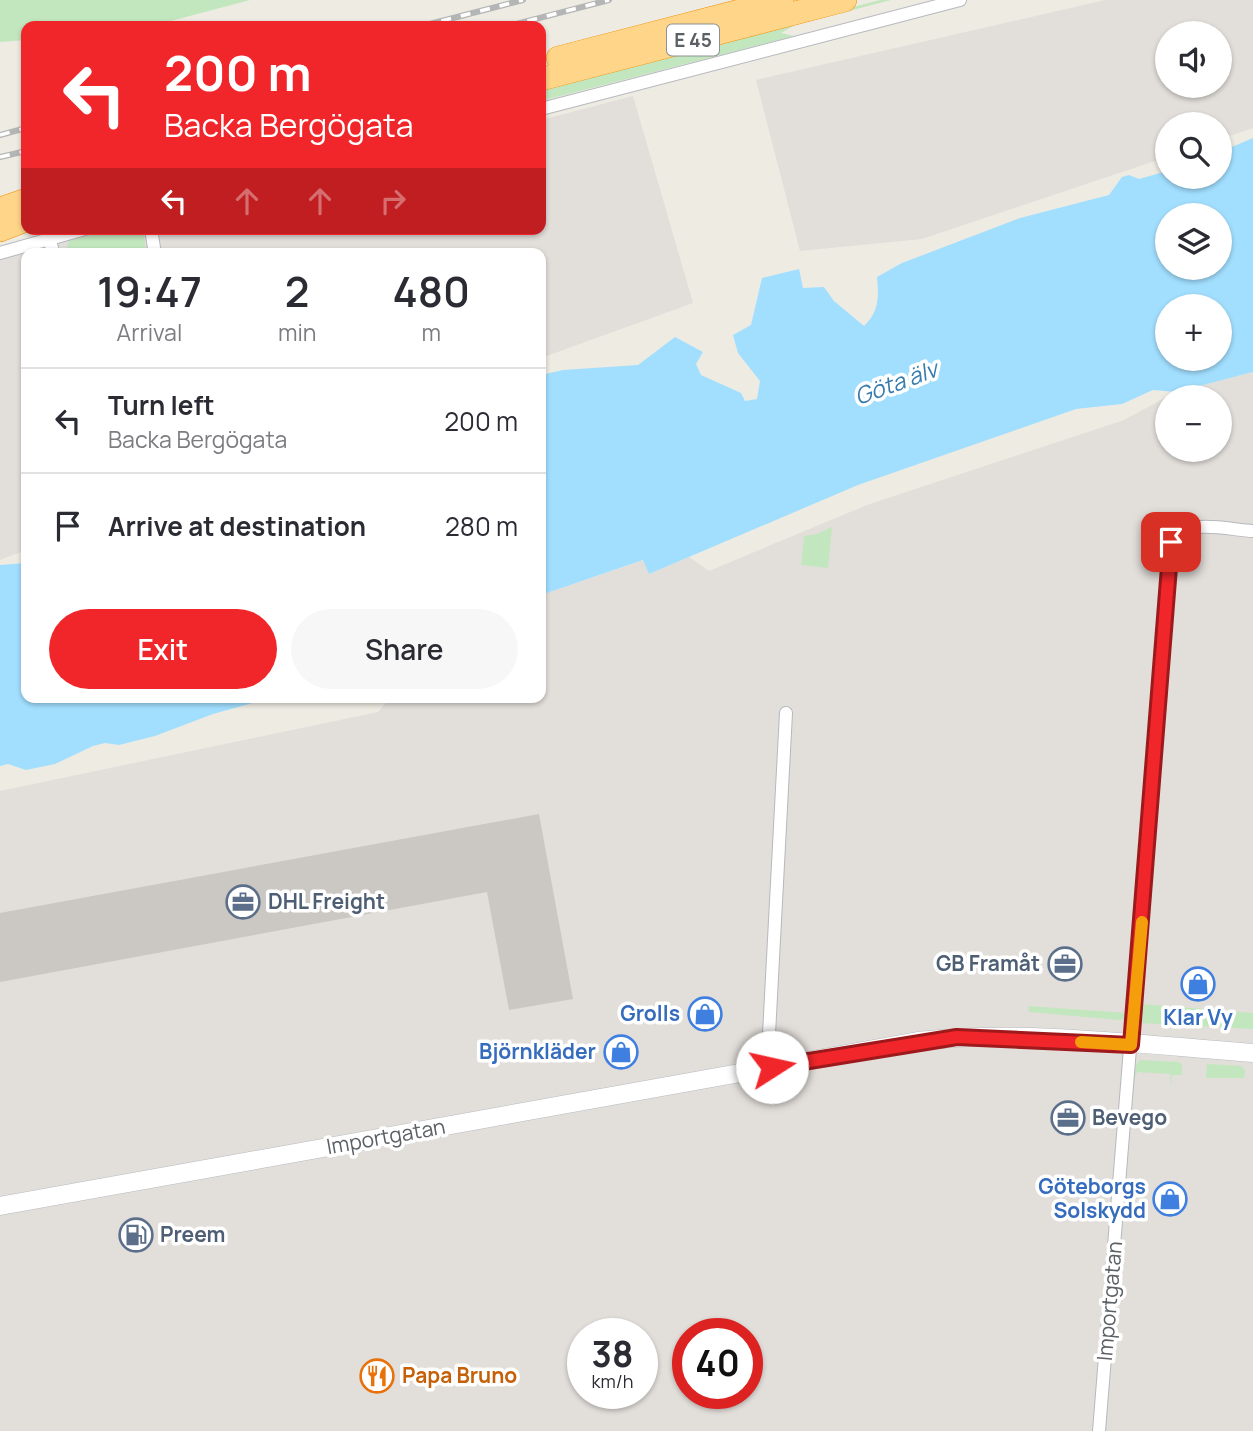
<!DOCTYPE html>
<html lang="en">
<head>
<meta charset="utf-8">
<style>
	body { margin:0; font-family:Manrope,sans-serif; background:#f7f7f7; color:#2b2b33; height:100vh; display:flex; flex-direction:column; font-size:26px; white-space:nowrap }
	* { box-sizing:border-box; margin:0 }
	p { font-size:23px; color:#7c7c81 }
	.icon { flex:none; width:38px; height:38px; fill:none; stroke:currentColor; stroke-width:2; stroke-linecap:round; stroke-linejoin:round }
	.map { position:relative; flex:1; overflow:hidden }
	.sheet { position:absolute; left:21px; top:248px; width:525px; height:455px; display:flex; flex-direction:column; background:#fff; border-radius:14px; box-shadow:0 2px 5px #0004 }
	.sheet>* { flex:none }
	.banner { position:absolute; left:21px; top:21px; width:525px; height:214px; border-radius:14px; box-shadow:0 2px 5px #0004; background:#f1262a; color:#fff; overflow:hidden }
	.buttons { position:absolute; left:1155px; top:21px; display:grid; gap:14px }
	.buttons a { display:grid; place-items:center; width:77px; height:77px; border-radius:50%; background:#fff; box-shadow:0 2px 5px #0004; font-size:35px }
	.speed { position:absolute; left:567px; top:1318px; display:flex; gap:14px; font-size:35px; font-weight:700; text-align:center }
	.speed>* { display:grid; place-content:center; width:91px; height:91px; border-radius:50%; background:#fff; box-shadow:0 2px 5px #0004; line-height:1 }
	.speed small { font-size:18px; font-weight:400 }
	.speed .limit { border:10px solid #d22; background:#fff; color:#111 }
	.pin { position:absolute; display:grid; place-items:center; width:60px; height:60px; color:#fff; margin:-30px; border-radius:14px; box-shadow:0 4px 10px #0006 }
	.me { position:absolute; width:77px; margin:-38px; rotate:80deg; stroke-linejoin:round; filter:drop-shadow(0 0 5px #0008) }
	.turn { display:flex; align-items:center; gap:24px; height:147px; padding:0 28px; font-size:32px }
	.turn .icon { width:91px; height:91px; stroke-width:2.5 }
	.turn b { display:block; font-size:49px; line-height:60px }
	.lanes { display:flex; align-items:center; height:66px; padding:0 28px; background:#0003; justify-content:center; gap:35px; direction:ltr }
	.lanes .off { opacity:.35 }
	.eta { display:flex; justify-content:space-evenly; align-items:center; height:119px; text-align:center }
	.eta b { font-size:42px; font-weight:600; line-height:49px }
	.cta { display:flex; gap:14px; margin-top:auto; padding:14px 28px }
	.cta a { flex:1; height:80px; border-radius:42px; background:#f1262a; color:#fff; font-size:28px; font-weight:600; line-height:80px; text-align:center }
	.cta a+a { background:#f7f7f7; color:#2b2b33 }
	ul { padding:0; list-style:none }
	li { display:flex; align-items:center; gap:21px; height:105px; padding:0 28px; border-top:2px solid #e1e1e2 }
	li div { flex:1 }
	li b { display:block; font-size:26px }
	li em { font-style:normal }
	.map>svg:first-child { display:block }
</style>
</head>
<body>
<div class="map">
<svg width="1253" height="1431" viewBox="0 0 1253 1431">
	<rect width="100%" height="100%" fill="#eeebe2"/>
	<g fill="#e2deda" fill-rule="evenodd">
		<path d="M1105 0H1253V128L1220 139V124H1167V157L922 239 800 251 756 80ZM1167 33H1220V86H1167Z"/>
		<path d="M633 96 693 303 541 358V254H26V550L0 560V258L113 229H541V120Z"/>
		<path d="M1253 372V1431H0V791L378 712 390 698H541V595L644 560 649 574 689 557 709 571 867 505 1124 420 1176 392ZM1167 397H1220V450H1167ZM583 1334H642V1393H583ZM688 1334H747V1393H688Z"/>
	</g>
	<g fill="#c2e7be">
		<path d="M0 0H250L152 26H26V40L0 42Z"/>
		<path d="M880 0H891L795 25 781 33 794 36 541 101V89Z"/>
		<path d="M111 229H143L146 254H65L69 241Z"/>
		<path d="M832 527 828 568 801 565 804 536 817 534Z"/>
		<path d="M1142 1004 1253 1013V1029L1140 1023Z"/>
		<path d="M1028 1006 1127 1013 1126 1018 1120 1020 1029 1012Z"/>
		<path d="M1140 1060 1179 1062 1182 1065V1075H1172L1171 1086 1170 1074 1137 1072 1134 1081 1136 1065Z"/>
		<path d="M1207 1064 1241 1066 1245 1070 1244 1078H1206Z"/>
	</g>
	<g fill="#a2dfff" fill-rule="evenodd">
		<path d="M1253 138V372L1176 392 1153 390 1122 404 1076 409 858 485 649 574 643 560 541 595V375L563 370 638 365 675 337 703 352 696 364 701 375 741 393 745 401 757 399 760 381 738 353 733 335 751 325 762 278 799 269 803 288 824 287 834 301 864 326C879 312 879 297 877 277L902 263 1020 218 1109 195 1122 177 1129 175 1139 179 1167 171V177H1220V152ZM1167 215H1220V268H1167ZM1167 306H1220V359H1167Z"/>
		<path d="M26 563V698H270L213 714 155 736 119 745 105 743 93 746 55 764 26 770 8 764 0 766V565Z"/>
	</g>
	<path fill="#cbc7c2" d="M539 814 573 999 509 1010 487 892 0 982V913Z"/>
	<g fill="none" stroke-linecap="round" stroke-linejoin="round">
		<defs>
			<g id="street">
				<path d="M541 109 960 0"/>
				<path d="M151 229 155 254"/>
				<path d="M49 239 54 254"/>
				<path d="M0 253 85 229"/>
				<path d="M772 1067 769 1034 786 713"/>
				<path d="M1099 1431 1171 542C1184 517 1229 530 1253 531"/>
			</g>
			<path id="secondary" d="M0 1206 918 1041C1028 1029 1143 1045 1253 1053"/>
			<g id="highway">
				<path d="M558 58 782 0"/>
				<path d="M541 79 845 0"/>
				<path d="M0 209 26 200"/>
				<path d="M0 230 26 220"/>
			</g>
		</defs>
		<use href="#street" stroke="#b5b9be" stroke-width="14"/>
		<use href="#secondary" stroke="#b6bbc0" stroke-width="19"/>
		<use href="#highway" stroke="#f18e00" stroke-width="24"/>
		<use href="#street" stroke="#fff" stroke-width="12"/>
		<use href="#secondary" stroke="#fff" stroke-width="18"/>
		<use href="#highway" stroke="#ffd589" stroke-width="23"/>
		<defs>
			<g id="rail">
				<path d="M422 26 523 0"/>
				<path d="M508 26 609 0"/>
				<path d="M0 135 26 128"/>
				<path d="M0 157 26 151"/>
			</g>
		</defs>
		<use href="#rail" stroke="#b4b5b5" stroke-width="6"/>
		<use href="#rail" stroke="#fff" stroke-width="3.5" stroke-dasharray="10" stroke-linecap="butt"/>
	</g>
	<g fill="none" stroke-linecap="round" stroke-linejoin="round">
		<defs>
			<path id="route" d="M772 1067 957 1037 1131 1045 1171 542"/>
		</defs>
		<use href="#route" stroke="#9d191b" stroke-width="18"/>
		<use href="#route" stroke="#f1262a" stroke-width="12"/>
		<path stroke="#f59e0b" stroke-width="12" d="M1081 1042 1131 1045 1142 922"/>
	</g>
	<defs>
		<symbol id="office-ring" viewBox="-11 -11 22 22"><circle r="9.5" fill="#fff" stroke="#5c6f8a" stroke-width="1.5"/><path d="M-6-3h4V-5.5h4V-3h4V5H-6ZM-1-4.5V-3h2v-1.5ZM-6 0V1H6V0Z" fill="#5c6f8a"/></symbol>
		<symbol id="shop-ring" viewBox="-11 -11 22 22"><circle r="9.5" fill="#fff" stroke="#3f7fe0" stroke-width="1.5"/><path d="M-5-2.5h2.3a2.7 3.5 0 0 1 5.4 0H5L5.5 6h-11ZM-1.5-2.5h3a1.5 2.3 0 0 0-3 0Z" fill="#3f7fe0"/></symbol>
		<symbol id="fuel-ring" viewBox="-11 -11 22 22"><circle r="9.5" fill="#fff" stroke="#5c6f8a" stroke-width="1.5"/><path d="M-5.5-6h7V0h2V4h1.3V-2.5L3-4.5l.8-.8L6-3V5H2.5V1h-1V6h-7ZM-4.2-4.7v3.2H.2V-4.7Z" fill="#5c6f8a"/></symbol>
		<symbol id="restaurant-ring" viewBox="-11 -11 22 22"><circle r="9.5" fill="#fff" stroke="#e8710a" stroke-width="1.5"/><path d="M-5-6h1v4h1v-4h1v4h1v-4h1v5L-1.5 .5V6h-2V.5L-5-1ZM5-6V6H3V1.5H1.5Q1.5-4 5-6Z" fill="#e8710a"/></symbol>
	</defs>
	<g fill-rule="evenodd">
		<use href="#office-ring" x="224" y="883" width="38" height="38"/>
		<use href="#office-ring" x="1046" y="945" width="38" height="38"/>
		<use href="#shop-ring" x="1179" y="965" width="38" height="38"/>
		<use href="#shop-ring" x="686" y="995" width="38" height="38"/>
		<use href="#shop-ring" x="602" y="1033" width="38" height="38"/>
		<use href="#office-ring" x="1049" y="1099" width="38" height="38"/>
		<use href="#shop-ring" x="1151" y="1180" width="38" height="38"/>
		<use href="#fuel-ring" x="117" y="1216" width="38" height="38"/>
		<use href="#restaurant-ring" x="358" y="1357" width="38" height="38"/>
	</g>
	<g text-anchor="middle" stroke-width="7" stroke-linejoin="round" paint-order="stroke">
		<rect fill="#fff" stroke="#8c9092" stroke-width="2" x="667" y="24.5" width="52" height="31" rx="5"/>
		<g font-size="19" font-weight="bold" fill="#5b6064">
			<text x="693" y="47">E 45</text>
		</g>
		<g font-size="21" font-weight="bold" fill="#4e5e75" stroke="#fff" text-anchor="start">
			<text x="268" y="909">DHL Freight</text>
			<text x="1040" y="971" text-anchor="end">GB Framåt</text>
			<text x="1092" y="1125">Bevego</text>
			<text x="160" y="1242">Preem</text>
		</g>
		<g font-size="21" font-weight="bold" fill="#366cbe" stroke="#fff" text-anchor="end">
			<text x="680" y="1021">Grolls</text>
			<text x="1198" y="1025" text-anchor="middle">Klar Vy</text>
			<text x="596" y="1059">Björnkläder</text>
			<text x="1146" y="1194">Göteborgs<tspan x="1146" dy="24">Solskydd</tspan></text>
		</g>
		<g font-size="21" fill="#5b6064" stroke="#fff">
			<text transform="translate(386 1137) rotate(-10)" y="7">Importgatan</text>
			<text transform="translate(1110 1301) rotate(-85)" y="7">Importgatan</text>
		</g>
		<g font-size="21" font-weight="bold" fill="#c56008" stroke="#fff" text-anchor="start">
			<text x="402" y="1383">Papa Bruno</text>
		</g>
		<g font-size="23" font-style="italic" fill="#377cad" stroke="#fff">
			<text transform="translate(896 383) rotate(-20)" y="8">Göta älv</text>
		</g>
	</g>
</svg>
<div class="buttons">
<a><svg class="icon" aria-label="sound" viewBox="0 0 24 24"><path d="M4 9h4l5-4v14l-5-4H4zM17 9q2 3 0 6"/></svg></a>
<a><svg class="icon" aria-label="search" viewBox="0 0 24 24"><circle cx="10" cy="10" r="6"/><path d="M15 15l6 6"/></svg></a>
<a><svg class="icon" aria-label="layers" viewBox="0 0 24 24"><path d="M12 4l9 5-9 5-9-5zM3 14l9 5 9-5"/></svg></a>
<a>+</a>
<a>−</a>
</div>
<div class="speed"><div>38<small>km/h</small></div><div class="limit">40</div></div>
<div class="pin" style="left:1171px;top:542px;background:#d93025"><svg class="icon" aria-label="arrive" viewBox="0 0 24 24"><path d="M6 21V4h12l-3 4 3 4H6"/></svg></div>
<svg class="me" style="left:772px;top:1067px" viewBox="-20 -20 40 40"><circle r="19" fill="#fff"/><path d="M0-13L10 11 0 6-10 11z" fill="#f1262a"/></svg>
<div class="banner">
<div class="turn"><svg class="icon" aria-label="left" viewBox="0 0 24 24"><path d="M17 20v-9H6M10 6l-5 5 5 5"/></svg><div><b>200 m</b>Backa Bergögata</div></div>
<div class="lanes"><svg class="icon" aria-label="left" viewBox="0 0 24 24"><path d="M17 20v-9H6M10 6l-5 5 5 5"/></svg><svg class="icon off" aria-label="ahead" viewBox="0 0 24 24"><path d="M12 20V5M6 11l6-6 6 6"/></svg><svg class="icon off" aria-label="ahead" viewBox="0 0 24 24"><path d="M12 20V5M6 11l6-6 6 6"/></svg><svg class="icon off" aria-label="right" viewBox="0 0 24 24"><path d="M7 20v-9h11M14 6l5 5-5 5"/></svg></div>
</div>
<section class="sheet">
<div class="eta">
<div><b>19:47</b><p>Arrival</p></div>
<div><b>2</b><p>min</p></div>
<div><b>480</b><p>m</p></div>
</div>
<ul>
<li><svg class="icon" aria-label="left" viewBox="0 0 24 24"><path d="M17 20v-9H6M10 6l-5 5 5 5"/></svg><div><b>Turn left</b><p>Backa Bergögata</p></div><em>200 m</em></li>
<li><svg class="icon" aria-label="arrive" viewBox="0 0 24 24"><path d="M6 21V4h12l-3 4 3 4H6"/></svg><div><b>Arrive at destination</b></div><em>280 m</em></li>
</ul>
<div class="cta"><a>Exit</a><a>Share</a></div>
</section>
</div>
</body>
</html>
